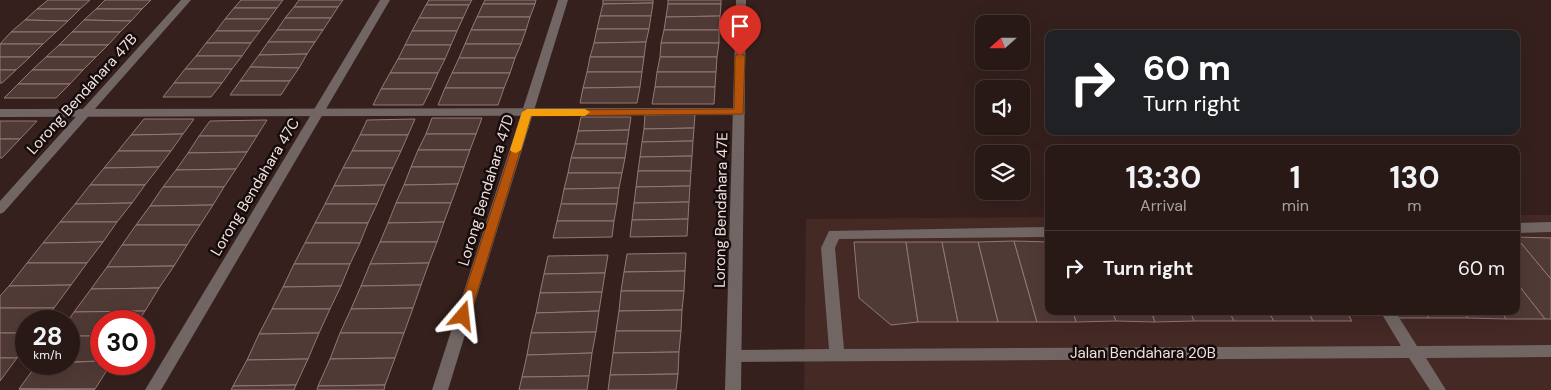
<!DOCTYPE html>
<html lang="en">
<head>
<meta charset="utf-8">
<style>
	body { margin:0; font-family:"DM Sans",sans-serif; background:#342523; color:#f1f3f6; height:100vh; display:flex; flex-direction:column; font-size:19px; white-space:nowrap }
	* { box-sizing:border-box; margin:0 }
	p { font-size:16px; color:#a5a0a1 }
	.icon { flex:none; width:28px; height:28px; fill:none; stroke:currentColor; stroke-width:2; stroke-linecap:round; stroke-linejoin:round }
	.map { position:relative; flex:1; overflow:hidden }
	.details { position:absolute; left:1045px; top:145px; width:475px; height:170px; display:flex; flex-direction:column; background:#281816; border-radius:10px; box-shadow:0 5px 20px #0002,0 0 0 1px #443735 }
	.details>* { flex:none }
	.hud { position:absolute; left:1045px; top:30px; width:475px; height:105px; border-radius:10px; box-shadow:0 5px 20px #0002,0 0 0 1px #443735; background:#202124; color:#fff; overflow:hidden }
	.needle { width:32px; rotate:249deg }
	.buttons { position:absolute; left:975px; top:15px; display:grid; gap:10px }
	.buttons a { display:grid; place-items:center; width:55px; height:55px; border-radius:10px; background:#281816; box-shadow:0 5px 20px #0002,0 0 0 1px #443735; font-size:25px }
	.speed { position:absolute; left:15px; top:310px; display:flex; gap:10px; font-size:25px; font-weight:700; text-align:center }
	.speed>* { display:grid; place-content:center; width:65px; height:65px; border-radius:50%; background:#281816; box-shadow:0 5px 20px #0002,0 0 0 1px #443735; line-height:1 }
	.speed small { font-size:12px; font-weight:400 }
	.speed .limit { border:8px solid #d22; background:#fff; color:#111 }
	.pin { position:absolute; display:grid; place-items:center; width:42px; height:42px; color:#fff; margin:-51px -21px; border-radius:50% 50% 50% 0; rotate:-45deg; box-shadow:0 0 5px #0007 }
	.pin .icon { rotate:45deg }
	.me { position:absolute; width:55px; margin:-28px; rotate:17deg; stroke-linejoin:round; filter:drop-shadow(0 0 4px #0008) }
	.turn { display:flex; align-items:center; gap:18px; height:105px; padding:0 15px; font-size:22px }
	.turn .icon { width:65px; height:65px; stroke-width:2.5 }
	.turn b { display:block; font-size:35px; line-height:42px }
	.eta { display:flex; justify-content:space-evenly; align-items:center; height:85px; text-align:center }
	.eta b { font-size:30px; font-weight:700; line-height:35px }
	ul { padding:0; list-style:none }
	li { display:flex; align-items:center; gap:15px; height:75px; padding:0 15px; border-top:1px solid #443735 }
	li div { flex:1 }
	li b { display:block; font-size:19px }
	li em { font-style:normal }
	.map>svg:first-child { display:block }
</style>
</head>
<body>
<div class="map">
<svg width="1551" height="390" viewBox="0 0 1551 390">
	<rect width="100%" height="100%" fill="#35201d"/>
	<path fill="#442925" d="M1516 215H1551V390H804L806 219 1049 217V311H1516Z"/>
	<g fill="#503a36" stroke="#937975">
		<path d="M48 0H90L80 9H37Z"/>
		<path d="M105 0H151L142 9H96Z"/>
		<path d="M241 0H283L277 8H234Z"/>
		<path d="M299 0H343L338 7H294Z"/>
		<path d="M429 0H472L469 5H426Z"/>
		<path d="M485 0H536L535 4H483Z"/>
		<path d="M603 0H653V3L603 4Z"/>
		<rect x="668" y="0" width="53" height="4"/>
		<path d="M653 3 651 16H600L603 4Z"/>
		<path d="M483 4H535L530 17H477Z"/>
		<path d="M668 4H721L720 16 666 17Z"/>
		<path d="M426 5H469L463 18H419Z"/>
		<path d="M294 7H338L331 18H285Z"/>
		<path d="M234 8H277L269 19H225Z"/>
		<path d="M37 9H80L68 21 25 20Z"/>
		<path d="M96 9H142L131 21 84 20Z"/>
		<path d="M600 16H651L649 29H597Z"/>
		<path d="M720 16 719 30H664L666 17Z"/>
		<path d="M477 17H530L526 30H471Z"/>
		<path d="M285 18H331L323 30H277Z"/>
		<path d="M419 18H463L457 31H412Z"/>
		<path d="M225 19H269L260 31H216Z"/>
		<path d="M25 20 68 21 56 32H11Z"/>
		<path d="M84 20 131 21 120 32H72Z"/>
		<path d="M597 29H649L646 42 594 43Z"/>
		<path d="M277 30H323L315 42H268Z"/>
		<path d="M471 30H526L521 44H465Z"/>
		<path d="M664 30H719V43H661Z"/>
		<path d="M216 31H260L251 43H206Z"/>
		<path d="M412 31H457L451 45H405Z"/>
		<path d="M11 32H56L43 44H0Z"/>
		<path d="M72 32H120L108 45H59Z"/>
		<path d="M268 42H315L307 54 259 55Z"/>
		<path d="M646 42 644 57H590L594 43Z"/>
		<path d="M206 43H251L242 56H196Z"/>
		<path d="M661 43H719L717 57H660Z"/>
		<path d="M0 44H43L30 57H0Z"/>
		<path d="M465 44H521L515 58H459Z"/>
		<path d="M59 45H108L96 57H46Z"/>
		<path d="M405 45H451L445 59H398Z"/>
		<path d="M307 54 299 68 250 67 259 55Z"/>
		<path d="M196 56H242L232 69H185Z"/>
		<path d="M0 57H30L16 70H0Z"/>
		<path d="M46 57H96L83 70H32Z"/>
		<path d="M590 57H644L642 72H587Z"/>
		<path d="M660 57H717L716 72H657Z"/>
		<path d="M459 58H515L510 73H452Z"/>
		<path d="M398 59H445L438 73H390Z"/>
		<path d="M250 67 299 68 290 81H240Z"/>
		<path d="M185 69H232L222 83H174Z"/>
		<path d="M0 70H16L2 83H0Z"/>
		<path d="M32 70H83L70 84H18Z"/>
		<path d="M587 72H642L640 87 583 88Z"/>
		<path d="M657 72H716L715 87H655Z"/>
		<path d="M390 73H438L431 89H381Z"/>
		<path d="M452 73H510L504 88H445Z"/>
		<path d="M240 81H290L281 95H230Z"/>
		<path d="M174 83H222L211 97H163Z"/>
		<path d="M18 84H70L56 98H4Z"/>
		<path d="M640 87 637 103H580L583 88Z"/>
		<path d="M655 87H715L714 104H652Z"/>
		<path d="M445 88H504L498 105H438Z"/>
		<path d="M381 89H431L423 105H373Z"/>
		<path d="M695 114 694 128 644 129 645 115Z"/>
		<path d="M581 117H631L629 130 578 131Z"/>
		<path d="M432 118H482L476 134H426Z"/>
		<path d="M144 119H194L183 134 131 135Z"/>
		<path d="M415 119 408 135H360L367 120Z"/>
		<path d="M267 120 257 136H199L210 121Z"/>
		<path d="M0 121H37L20 139H0Z"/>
		<path d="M694 128 693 141 642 142 644 129Z"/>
		<path d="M629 130 627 144H575L578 131Z"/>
		<path d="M183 134 171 151H118L131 135Z"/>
		<path d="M426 134H476L470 150H418Z"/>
		<path d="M360 135H408L401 151H352Z"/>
		<path d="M199 136H257L247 152 188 153Z"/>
		<path d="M0 139H20L2 158H0Z"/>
		<path d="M693 141 692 156 640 157 642 142Z"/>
		<path d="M575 144H627L625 158H571Z"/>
		<path d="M418 150H470L464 167H411Z"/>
		<path d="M118 151H171L159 167 104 168Z"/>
		<path d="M352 151H401L393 168H343Z"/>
		<path d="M247 152 236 169 176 170 188 153Z"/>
		<path d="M692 156 691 171H638L640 157Z"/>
		<path d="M571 158H625L622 173H568Z"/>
		<path d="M159 167 145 185H90L104 168Z"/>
		<path d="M411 167H464L458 184 404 185Z"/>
		<path d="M343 168H393L385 185 334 186Z"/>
		<path d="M236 169 224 187H163L176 170Z"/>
		<path d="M638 171H691L690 186 636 187Z"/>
		<path d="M568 173H622L619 188 564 189Z"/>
		<path d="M458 184 451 203H396L404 185Z"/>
		<path d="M90 185H145L132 203 75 204Z"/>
		<path d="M385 185 377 204H325L334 186Z"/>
		<path d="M690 186 689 202 634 203 636 187Z"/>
		<path d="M163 187H224L213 205 150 206Z"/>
		<path d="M619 188 617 204H561L564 189Z"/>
		<path d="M689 202 688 219 632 220 634 203Z"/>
		<path d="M132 203 117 222H60L75 204Z"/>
		<path d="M396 203H451L444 222 388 223Z"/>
		<path d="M325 204H377L368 223H315Z"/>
		<path d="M561 204H617L614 221H557Z"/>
		<path d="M213 205 200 225H136L150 206Z"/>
		<path d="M688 219 687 236 630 237 632 220Z"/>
		<path d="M557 221H614L612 237 553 238Z"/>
		<path d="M60 222H117L103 242 43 243Z"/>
		<path d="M444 222 437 242H380L388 223Z"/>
		<path d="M315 223H368L360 243H305Z"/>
		<path d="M136 225H200L187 245H122Z"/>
		<path d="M1516 237 1551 279V319H1545L1516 282Z"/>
		<path d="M1516 237 1551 238V279Z"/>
		<path d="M1014 241 1037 322H998L978 242Z"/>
		<path d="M1014 241 1049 242V311H1073L1076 322H1037Z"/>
		<path d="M103 242 87 263H27L43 243Z"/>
		<path d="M380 242H437L429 263 370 264Z"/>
		<path d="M854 242H906L918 322 891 325 859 298Z"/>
		<path d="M906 242H942L958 322H918Z"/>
		<path d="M942 242H978L998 322H958Z"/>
		<path d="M305 243H360L350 264H294Z"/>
		<path d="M122 245H187L174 266 107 267Z"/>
		<path d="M686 253 685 271 624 272 627 254Z"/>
		<path d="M608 255 605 273 544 274 548 256Z"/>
		<path d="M27 263H87L71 285 9 286Z"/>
		<path d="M429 263 421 285 361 286 370 264Z"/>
		<path d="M294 264H350L341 286 283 287Z"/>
		<path d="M174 266 159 288 91 289 107 267Z"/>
		<path d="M685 271 684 291H621L624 272Z"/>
		<path d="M605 273 602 292 540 293 544 274Z"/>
		<path d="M1516 282 1545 319H1506L1501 311H1516Z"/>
		<path d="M71 285 54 308H0V296L9 286Z"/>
		<path d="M421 285 413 308 351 309 361 286Z"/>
		<path d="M341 286 330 309H272L283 287Z"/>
		<path d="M159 288 145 311 74 312 91 289Z"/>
		<path d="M621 291H684L682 310 619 311Z"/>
		<path d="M602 292 599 311 536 313 540 293Z"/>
		<path d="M0 308H54L44 321H26V333H0Z"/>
		<path d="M413 308 404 333H340L351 309Z"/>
		<path d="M272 309H330L319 333 259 334Z"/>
		<path d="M682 310 681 331H616L619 311Z"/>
		<path d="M145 311 138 321H101V336H69L68 321 74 312Z"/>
		<path d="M599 311 596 332 531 333 536 313Z"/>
		<path d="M1073 311H1112L1116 321 1076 322Z"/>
		<path d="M1112 311H1151L1155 322 1116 321Z"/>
		<path d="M1151 311H1190L1194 321 1155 322Z"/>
		<path d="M1190 311H1229L1234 321H1194Z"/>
		<path d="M1229 311H1268L1274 321H1234Z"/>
		<path d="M1268 311H1308L1313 321H1274Z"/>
		<path d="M1308 311H1346L1352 321H1313Z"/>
		<path d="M1385 311H1424L1429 318H1389Z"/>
		<path d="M1424 311H1462L1468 318H1429Z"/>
		<path d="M1462 311H1501L1506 319 1468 318Z"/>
		<path d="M616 331H681L679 352 613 353Z"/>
		<path d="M596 332 592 353 527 355 531 333Z"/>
		<path d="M0 333H26V345L17 358H0Z"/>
		<path d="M319 333 308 359 247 360 259 334Z"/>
		<path d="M340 333H404L395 358 330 359Z"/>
		<path d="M69 336H101V361L69 362Z"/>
		<path d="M679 352 678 374 610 375 613 353Z"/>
		<path d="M592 353 589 376 522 377 527 355Z"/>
		<path d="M0 358H17L0 381Z"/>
		<path d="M395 358 385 385 318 386 330 359Z"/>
		<path d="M308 359 296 385 233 386 247 360Z"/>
		<path d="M101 361V364H111L95 389H19L37 364Z"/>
		<path d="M678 374 676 390H608L610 375Z"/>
		<path d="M589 376 587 390H519L522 377Z"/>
		<path d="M296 385 294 390H231L233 386Z"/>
		<path d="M385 385 384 390H317L318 386Z"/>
		<path d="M19 389H95L94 390Z"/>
	</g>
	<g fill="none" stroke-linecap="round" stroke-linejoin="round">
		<g fill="#716664" fill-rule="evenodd">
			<path d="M739 108 745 112 743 115 0 117V109Z"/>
			<path d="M1551 222V232L1516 233V223Z"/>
			<path d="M1049 227V237L839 239 835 248 844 349 1401 346 1380 311H1395L1417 346 1551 345V357L1426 358 1446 390H1430L1409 358 734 362 729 360 727 356 729 352 734 350 829 349 821 248 829 231Z"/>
		</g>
		<g fill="#716664" fill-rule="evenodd">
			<path d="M181 0H191L4 212 0 214V201Z"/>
			<path d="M380 0H390L161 390H145Z"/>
			<path d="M558 0H568L448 390H432Z"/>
			<path d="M736 0H746L741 390H725Z"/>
		</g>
	</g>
	<path fill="#b45309" stroke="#753606" d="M740 53 745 56 743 114 531 116 470 316 468 320 463 321 459 320 457 316 524 110 734 109 735 56Z"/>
	<path fill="#f59e0b" d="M527 109H585L590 112 585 116H531L521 150 516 153 512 152 510 150 522 112Z"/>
	<g text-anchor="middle" stroke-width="5" stroke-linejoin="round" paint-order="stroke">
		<g font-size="15" fill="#efe1de" stroke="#160c0b">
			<text transform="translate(82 94) rotate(-48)" y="5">Lorong Bendahara 47B</text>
			<text transform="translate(255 187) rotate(-59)" y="5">Lorong Bendahara 47C</text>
			<text transform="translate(486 190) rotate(-73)" y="5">Lorong Bendahara 47D</text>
			<text transform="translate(721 210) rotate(-89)" y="5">Lorong Bendahara 47E</text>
			<text x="1143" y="358">Jalan Bendahara 20B</text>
		</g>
	</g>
</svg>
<div class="buttons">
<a><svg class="needle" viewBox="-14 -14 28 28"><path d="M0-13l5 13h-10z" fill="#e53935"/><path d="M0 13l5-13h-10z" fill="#a5a0a1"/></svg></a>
<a><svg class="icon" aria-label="sound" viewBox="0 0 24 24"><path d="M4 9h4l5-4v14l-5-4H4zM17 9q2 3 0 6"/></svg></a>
<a><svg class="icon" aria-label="layers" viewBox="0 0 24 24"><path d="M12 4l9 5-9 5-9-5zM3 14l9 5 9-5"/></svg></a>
</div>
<div class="speed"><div>28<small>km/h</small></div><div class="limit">30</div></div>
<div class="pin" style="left:740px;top:56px;background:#d93025"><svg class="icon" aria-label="arrive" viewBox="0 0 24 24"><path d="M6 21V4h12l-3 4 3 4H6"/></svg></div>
<svg class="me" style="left:463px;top:316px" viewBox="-20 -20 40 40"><path d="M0-17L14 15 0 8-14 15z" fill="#b45309" stroke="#fff" stroke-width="4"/></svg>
<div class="hud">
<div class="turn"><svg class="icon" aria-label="right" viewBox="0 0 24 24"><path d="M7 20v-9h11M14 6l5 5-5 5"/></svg><div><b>60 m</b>Turn right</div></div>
</div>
<section class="details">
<div class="eta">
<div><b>13:30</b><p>Arrival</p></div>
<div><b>1</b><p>min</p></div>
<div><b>130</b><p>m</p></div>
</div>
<ul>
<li><svg class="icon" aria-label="right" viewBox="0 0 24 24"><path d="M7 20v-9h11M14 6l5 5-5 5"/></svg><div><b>Turn right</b></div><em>60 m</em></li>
</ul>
</section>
</div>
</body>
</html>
